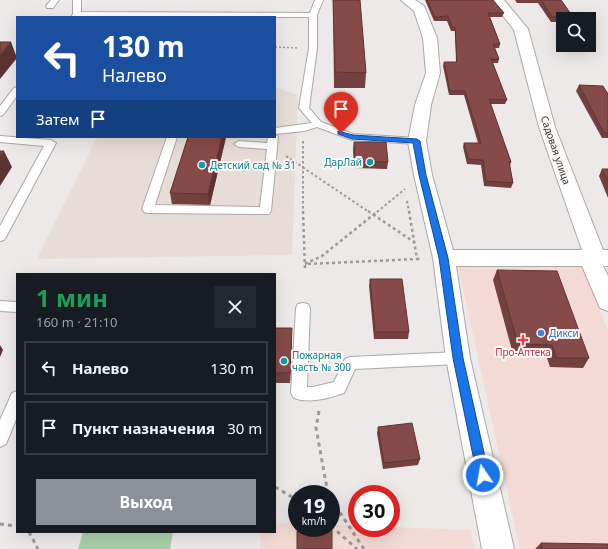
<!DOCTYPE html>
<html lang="ru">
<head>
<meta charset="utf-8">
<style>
	body { margin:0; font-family:"Noto Sans",sans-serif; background:#242831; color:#f1f3f6; height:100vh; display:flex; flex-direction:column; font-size:15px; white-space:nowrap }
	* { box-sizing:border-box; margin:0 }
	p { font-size:13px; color:#9ea1a6 }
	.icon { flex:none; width:22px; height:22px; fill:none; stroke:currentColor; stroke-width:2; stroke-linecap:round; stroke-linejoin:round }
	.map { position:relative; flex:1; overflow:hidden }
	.sheet { position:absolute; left:16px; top:273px; width:260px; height:260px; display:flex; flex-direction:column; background:#171b24; border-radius:0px; box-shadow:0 4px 16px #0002 }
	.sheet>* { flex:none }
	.banner { position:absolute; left:16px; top:16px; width:260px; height:122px; border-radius:0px; box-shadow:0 4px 16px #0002; background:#1a4fa0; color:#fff; overflow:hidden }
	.tools { position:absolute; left:556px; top:12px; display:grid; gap:8px }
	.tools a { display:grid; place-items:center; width:40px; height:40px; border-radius:0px; background:#171b24; box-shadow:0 4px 16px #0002; font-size:20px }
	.speed { position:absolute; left:288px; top:485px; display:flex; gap:8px; font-size:20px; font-weight:700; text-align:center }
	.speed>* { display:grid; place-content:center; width:52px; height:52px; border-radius:50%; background:#171b24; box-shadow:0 4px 16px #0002; line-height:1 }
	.speed small { font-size:10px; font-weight:400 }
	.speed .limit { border:6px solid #d22; background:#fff; color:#111 }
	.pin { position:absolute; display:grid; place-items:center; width:34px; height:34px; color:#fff; margin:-41px -17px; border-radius:50% 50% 50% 0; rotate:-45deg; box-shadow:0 0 4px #0007 }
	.pin .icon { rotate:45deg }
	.me { position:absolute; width:44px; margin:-22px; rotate:348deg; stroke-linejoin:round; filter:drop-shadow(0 0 3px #0008) }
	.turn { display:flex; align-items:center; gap:14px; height:84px; padding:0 20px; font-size:18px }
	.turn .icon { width:52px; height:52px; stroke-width:2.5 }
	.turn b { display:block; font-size:28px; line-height:34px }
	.then { display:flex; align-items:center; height:38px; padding:0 20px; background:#0003; gap:8px; font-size:15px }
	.round { display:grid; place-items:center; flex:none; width:42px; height:42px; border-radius:0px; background:#242831 }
	.head { display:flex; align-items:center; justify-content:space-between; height:68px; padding:0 20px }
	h1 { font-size:24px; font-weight:700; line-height:30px; color:#1e9e55 }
	.cta { display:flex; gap:8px; margin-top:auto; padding:8px 20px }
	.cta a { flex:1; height:46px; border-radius:0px; background:#8c9099; color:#fff; font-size:16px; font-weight:700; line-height:46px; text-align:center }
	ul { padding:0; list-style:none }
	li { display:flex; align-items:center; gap:12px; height:54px; margin:0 8px 6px; padding:0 12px; border:2px solid #363941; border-radius:0px }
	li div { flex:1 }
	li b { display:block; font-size:15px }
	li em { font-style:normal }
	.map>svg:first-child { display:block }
</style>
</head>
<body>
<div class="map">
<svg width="608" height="549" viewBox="0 0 608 549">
	<rect width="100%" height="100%" fill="#ede9e8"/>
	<g fill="#f4dad4">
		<path d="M458 267H582L608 331V549H520Z"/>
		<path d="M275 523 297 524V528H331V525L357 526V528L391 527 471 530 474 549H260L261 532H275Z"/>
	</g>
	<path fill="#e7dcd7" d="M275 87 298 95 292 255 37 259 97 137H275Z"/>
	<path fill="#a8cfa8" d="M83 532H173L170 549H78Z"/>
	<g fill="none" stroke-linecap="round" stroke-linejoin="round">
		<defs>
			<g id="lane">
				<path d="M51 0H59L53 8H47L46 6Z"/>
				<path d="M73 0H81V12L310 13 315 0H323L317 15V48L309 108 321 122 353 134 417 138 422 141 417 144 352 140 317 127 304 131 275 134V128L312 123 299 108 309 48V17H71L73 14Z"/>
				<path d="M17 87V96L3 115 0 116V106L14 88Z"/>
				<path d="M275 134 278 137 271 211 269 214 148 213 144 212 142 209 167 137H177L155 205 260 207 267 149 239 147 234 144 239 141 267 143 268 137H275Z"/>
				<path d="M0 136 51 140 56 143 6 237 4 240 0 241V226L44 146 0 142Z"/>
				<path d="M0 301 17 302V312L0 311Z"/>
				<path d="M303 303 308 304 310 308 307 387H313L334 382 345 359 350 357 458 352 463 354 465 358 463 362 458 364 355 369 344 393C329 398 310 404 294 398L291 393 296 308 298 304Z"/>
				<path d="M17 391V417L6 444 0 447V420L12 393Z"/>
			</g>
			<path id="street" d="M401 0H415L424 6 437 38 440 73 431 105 426 141 432 175 453 250H582L539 127 514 30 491 0H504L528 29 555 127 603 250H608V266H603L608 276V311L600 308 582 266H456L470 358 514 549H482L446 358 433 258 414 175 408 141 415 105 426 73 423 38 414 11Z"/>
		</defs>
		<use href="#lane" stroke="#aca8a7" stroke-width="2"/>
		<use href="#street" stroke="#aca8a7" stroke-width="2"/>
		<path stroke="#9c9998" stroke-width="1.5" stroke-dasharray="2 2" stroke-linecap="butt" d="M275 47 299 48"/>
		<g stroke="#9c9998" stroke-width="2" stroke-dasharray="2.5 2.5" stroke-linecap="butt">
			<path d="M303 141V212"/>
			<path d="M286 156 369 212"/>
			<path d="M407 201 409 212"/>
			<path d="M377 212 405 189"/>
		</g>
		<g stroke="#9c9998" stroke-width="2.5" stroke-dasharray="3 3" stroke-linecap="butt">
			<path d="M303 211 305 270"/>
			<path d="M368 211 414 242"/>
			<path d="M409 211 417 259H421"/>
			<path d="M305 264 322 256 378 211"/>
			<path d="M308 264 417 259"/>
		</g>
		<g stroke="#9c9998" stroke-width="3" stroke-dasharray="4 4" stroke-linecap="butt">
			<path d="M319 411 316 428 328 494"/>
			<path d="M275 487 297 500"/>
			<path d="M331 499 364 549"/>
			<path d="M0 524 17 526"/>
			<path d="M331 526 357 549"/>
			<path d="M29 532 38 549"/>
		</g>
		<use href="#lane" fill="#fff" fill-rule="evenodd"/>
		<use href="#street" fill="#fff" fill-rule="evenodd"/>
	</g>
	<g fill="#73403f">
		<path d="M333 0H360L366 73 365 88H334Z"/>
		<path d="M425 0H493L504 13 502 17H490L500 44 499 48H495L499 59 498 63H493L507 100 505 104H490L511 162 510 166 513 183 511 188 484 186 481 165 467 164 463 147 464 143H478L464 95H449L443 66 444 62H456L455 31H451L447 21H434Z"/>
		<path d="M515 0H561L573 17 572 19H563V22H551L538 3H517Z"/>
		<path d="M579 85 608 94V138H602L576 91Z"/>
		<path d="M188 137H226L210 205 172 204 170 193Z"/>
		<path d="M354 142 388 162 387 169 354 168 353 149Z"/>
		<path d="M602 169H608V198L599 176Z"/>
		<path d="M497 270 589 358 583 368 550 367 546 355 513 354 493 280Z"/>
		<path d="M370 279 409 332 408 339H374L369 286Z"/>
		<path d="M275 328 292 338 290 383H275Z"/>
		<path d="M378 427 420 459 418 465 383 469 377 433Z"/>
		<path d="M541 543 608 549H535Z"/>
	</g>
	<g fill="#5e3433">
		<path d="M11 42 17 58 0 79V55Z"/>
		<path d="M222 137H226L210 205 208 194Z"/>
		<path d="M4 151 12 167 0 186V157Z"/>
		<path d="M292 328V338L290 383V373Z"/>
		<path d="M0 345 3 350 0 357Z"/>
	</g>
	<g fill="#864b49" stroke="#5e3433">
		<path d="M333 0H360L366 73 335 72Z"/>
		<path d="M427 0H493L504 13H488L500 44H493L499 59H491L507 100 489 99 511 162H509L513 183 486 181 483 160 468 159 464 143H481L465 91H450L444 62H457L455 27H452L448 16 435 17Z"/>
		<path d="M541 0H561L573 17H552Z"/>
		<path d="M0 42H11L0 55Z"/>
		<path d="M579 85 603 86 608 94V133H604Z"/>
		<path d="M188 137H222L208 194 170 193Z"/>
		<path d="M354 142H386L388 162 355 161Z"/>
		<path d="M0 151H4L0 157Z"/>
		<path d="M602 169H608V182Z"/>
		<path d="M497 270 557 271 589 358H556L552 345 518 344Z"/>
		<path d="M370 279H402L409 332H375Z"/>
		<path d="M275 328H292L290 373H275Z"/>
		<path d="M412 423 420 459 384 463 378 427Z"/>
		<path d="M332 530V549H297V531Z"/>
		<path d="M541 543 608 544V549H542Z"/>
	</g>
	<path fill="#1a73e8" stroke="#114b97" d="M338 131 353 135 417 139 420 141 426 175 448 258 463 358 489 475 487 480 483 481 479 480 477 475 453 358 439 258 419 175 413 143 352 139 338 134Z"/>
	<g fill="#0f9aa8" stroke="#fbf7f5" stroke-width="1.5">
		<circle cx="370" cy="162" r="4"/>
		<circle cx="202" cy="165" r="4"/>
		<circle cx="284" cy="361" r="4"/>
	</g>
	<circle fill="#3f7fe0" stroke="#fbf7f5" stroke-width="1.5" cx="541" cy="333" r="4"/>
	<path fill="#e0444e" stroke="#fbf7f5" stroke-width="1.5" d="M521 334h4v4h4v4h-4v4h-4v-4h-4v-4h4z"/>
	<g text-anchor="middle" stroke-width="4" stroke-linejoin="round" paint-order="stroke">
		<g font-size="10" fill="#393737" stroke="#fbf7f5">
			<text transform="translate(556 150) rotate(71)" y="4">Садовая улица</text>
		</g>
		<g font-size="10" fill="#0d838f" stroke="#fbf7f5" text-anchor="start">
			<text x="362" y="166" text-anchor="end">ДарЛай</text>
			<text x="210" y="169">Детский сад № 31</text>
			<text x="292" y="359">Пожарная<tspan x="292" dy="12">часть № 300</tspan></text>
		</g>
		<g font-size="10" fill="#366cbe" stroke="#fbf7f5" text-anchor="start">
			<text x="549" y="337">Дикси</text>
		</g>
		<g font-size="10" fill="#be3a42" stroke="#fbf7f5">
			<text x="523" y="356">Про-Аптека</text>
		</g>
	</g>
</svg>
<div class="tools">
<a><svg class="icon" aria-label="search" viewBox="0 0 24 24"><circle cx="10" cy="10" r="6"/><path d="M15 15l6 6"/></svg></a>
</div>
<div class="speed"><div>19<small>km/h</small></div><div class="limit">30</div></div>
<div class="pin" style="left:341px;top:133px;background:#d93025"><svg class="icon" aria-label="arrive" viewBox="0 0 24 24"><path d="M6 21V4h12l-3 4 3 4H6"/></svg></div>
<svg class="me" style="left:483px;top:475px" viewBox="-20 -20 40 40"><circle r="17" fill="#1a73e8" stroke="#fff" stroke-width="3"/><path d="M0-11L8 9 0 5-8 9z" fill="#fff"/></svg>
<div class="banner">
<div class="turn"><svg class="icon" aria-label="left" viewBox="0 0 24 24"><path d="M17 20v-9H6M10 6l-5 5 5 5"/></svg><div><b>130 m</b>Налево</div></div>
<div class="then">Затем<svg class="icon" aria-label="arrive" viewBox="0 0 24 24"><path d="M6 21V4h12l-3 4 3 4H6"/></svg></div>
</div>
<section class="sheet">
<div class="head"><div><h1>1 мин</h1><p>160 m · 21:10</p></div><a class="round"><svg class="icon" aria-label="close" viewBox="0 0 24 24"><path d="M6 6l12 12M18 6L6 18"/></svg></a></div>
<ul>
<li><svg class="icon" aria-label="left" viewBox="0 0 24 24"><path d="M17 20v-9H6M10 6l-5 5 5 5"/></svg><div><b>Налево</b></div><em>130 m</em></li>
<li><svg class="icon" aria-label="arrive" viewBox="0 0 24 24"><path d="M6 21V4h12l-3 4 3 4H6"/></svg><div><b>Пункт назначения</b></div><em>30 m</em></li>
</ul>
<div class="cta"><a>Выход</a></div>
</section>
</div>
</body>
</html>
